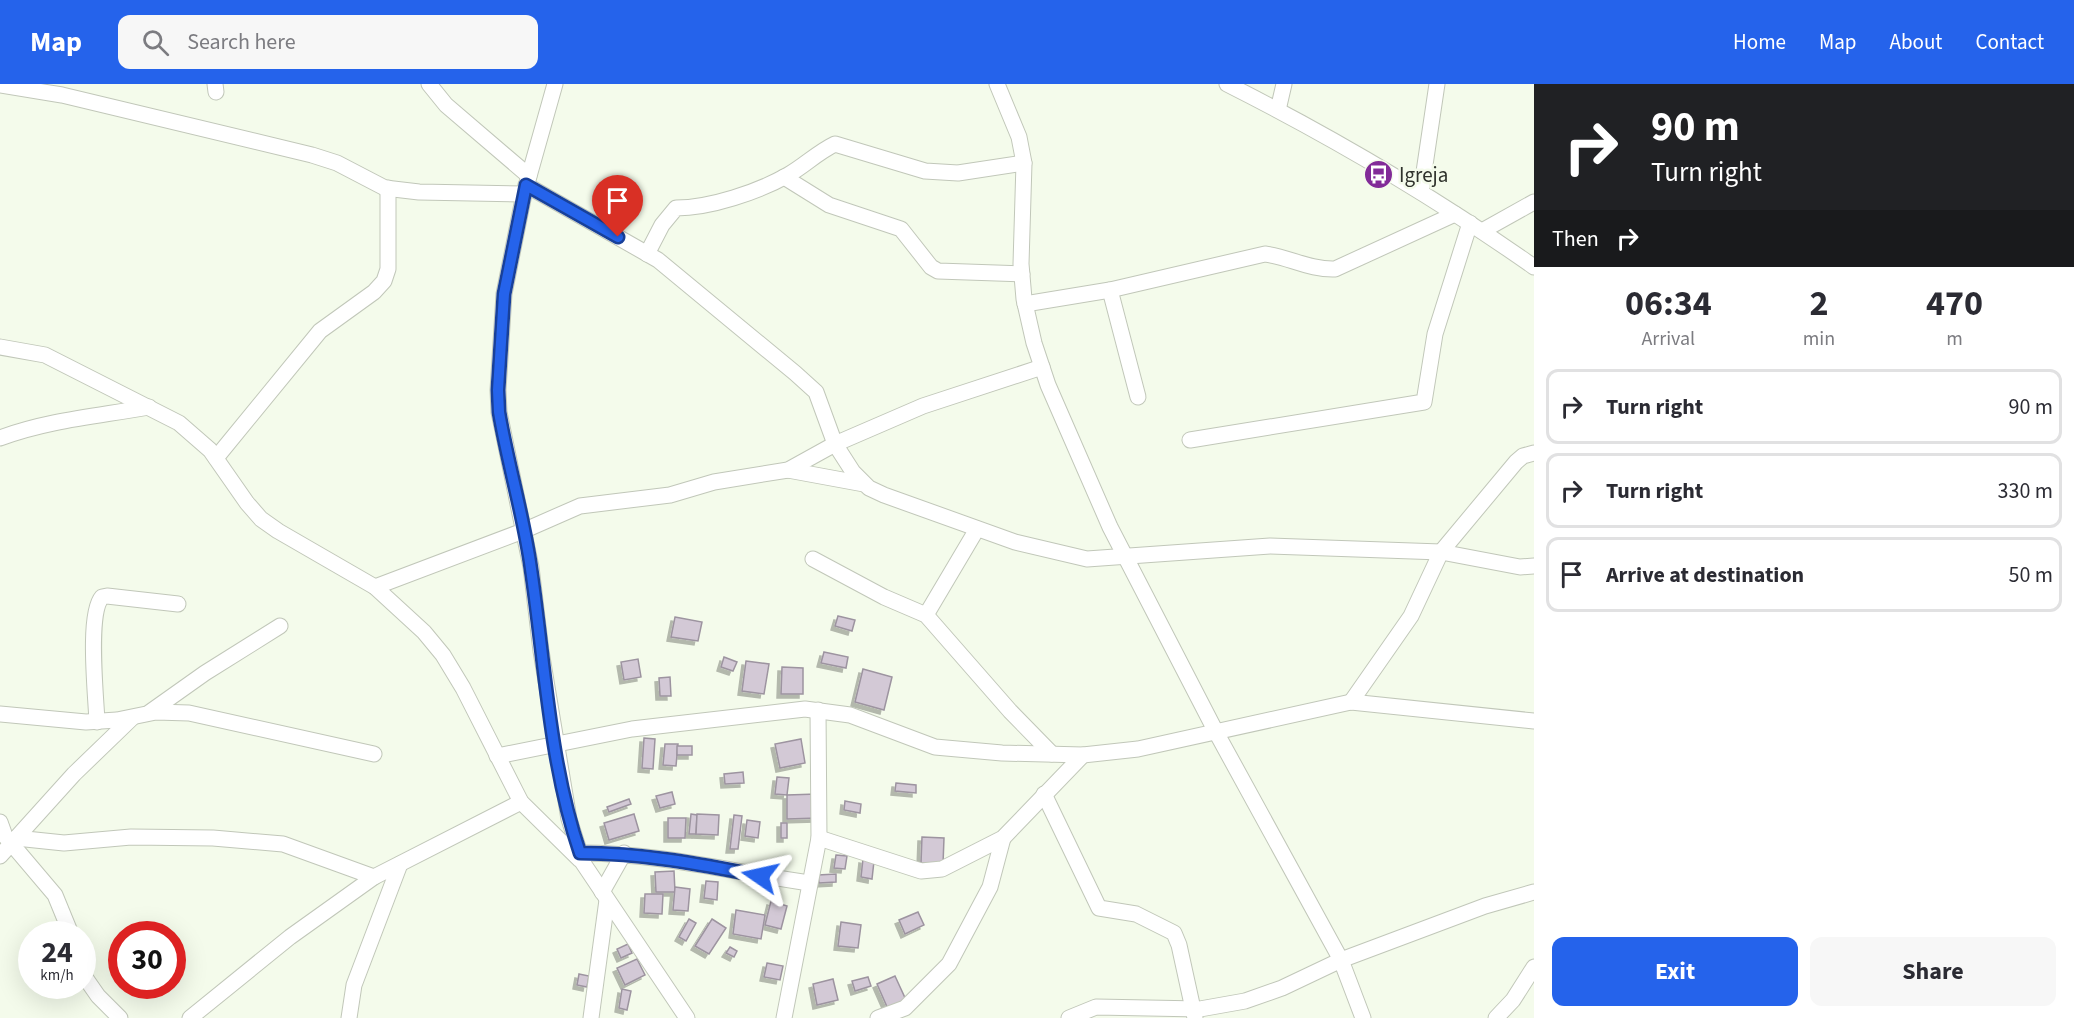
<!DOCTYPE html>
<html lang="en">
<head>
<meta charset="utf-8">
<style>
	body { margin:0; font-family:"Source Sans 3",sans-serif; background:#f7f7f7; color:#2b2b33; height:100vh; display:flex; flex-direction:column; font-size:22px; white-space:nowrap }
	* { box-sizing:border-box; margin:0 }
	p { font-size:20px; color:#7c7c81 }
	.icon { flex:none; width:33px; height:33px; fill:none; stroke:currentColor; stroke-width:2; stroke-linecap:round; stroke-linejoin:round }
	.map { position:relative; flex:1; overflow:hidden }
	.drawer { display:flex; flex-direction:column; background:#fff; width:540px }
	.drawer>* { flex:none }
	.top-card { background:#202124; color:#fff; overflow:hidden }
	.speed { position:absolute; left:18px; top:837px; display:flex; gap:12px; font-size:30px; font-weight:700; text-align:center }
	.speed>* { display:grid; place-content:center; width:78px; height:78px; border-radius:50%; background:#fff; box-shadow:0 6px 24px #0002; line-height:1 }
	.speed small { font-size:15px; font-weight:400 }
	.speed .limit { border:9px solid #d22; background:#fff; color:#111 }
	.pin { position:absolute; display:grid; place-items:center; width:51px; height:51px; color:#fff; margin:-62px -26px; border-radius:50% 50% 50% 0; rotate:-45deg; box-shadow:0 0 6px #0007 }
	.pin .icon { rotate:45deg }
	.me { position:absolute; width:66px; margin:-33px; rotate:281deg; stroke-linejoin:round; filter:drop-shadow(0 0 4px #0008) }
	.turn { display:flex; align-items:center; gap:21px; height:126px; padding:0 18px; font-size:27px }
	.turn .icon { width:78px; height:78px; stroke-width:2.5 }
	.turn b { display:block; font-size:42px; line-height:51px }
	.then { display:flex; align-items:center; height:57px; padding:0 18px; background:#0003; gap:12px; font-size:22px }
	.eta { display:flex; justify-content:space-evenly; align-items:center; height:102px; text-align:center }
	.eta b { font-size:36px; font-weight:700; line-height:42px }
	.primary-button { display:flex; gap:12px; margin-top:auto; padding:12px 18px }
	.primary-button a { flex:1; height:69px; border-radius:12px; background:#2563eb; color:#fff; font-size:24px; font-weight:700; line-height:69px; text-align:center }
	.primary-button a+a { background:#f7f7f7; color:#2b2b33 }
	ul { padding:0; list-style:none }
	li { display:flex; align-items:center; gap:18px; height:75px; margin:0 12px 9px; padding:0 6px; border:3px solid #e1e1e2; border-radius:12px }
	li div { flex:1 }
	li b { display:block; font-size:22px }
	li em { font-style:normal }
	header { display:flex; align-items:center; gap:36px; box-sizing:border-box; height:84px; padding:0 30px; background:#2563eb; color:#fff }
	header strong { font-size:28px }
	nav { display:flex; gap:33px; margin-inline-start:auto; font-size:21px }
	.search { width:420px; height:54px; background:#f7f7f7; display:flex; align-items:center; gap:15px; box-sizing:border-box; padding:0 21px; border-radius:12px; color:#7c7c81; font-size:22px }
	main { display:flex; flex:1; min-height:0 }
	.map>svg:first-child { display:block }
</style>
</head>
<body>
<header>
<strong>Map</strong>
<div class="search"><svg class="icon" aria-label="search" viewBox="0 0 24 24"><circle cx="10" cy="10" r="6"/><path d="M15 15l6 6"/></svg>Search here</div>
<nav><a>Home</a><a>Map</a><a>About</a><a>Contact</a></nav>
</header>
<main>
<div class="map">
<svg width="1534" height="934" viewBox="0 0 1534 934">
	<defs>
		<filter id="shadow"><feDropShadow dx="-4" dy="4" stdDeviation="0" flood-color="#0004"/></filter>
	</defs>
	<rect width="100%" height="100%" fill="#f4fbeb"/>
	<g fill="#d3c9d6" stroke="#9d94a0" stroke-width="1.5" filter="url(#shadow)">
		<path d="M838 532 855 536 852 547 835 542Z"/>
		<path d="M675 533 702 538 698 557 671 553Z"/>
		<path d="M824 568 848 573 846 584 821 579Z"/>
		<path d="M724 573 737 578 733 587 721 583Z"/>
		<path d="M638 575 641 593 624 596 621 578Z"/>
		<path d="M746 577 769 580 764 610 742 607Z"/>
		<path d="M782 583 803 584V610H781Z"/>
		<path d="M863 585 892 593 884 626 855 618Z"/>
		<path d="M670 593 671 612H660L659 594Z"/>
		<path d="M644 654 655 655 653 685 642 684Z"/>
		<path d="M801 655 805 679 780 684 775 660Z"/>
		<path d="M665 660H678L676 682 663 681Z"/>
		<rect x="677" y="662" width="15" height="9"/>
		<path d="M743 688 744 699 725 700 724 690Z"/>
		<path d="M777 693 789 694 787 711 775 710Z"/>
		<path d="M896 699 916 701V709L895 707Z"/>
		<path d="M672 708 675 720 660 724 656 712Z"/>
		<path d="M817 710 818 734 787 735V711Z"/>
		<path d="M629 715 631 720 609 728 607 723Z"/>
		<path d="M845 717 861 720 860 729 844 726Z"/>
		<path d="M634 730 639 747 609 756 604 739Z"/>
		<path d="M691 730 697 731 696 750H689Z"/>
		<path d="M697 730 719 731 718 751 696 750Z"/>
		<path d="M734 731 742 732 738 765H730Z"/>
		<path d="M668 734H686L685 754H668Z"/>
		<path d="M747 736 760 738 758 754 745 752Z"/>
		<rect x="781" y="739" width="6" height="15"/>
		<path d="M922 753 944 754 943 780 921 779Z"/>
		<path d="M836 771 847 772 845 785 834 784Z"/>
		<path d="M863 775 874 777 872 795 861 793Z"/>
		<path d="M674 787 675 808H656L655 788Z"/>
		<path d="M836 790V798L819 799 818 791Z"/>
		<path d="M706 797 718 798 717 816 704 814Z"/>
		<path d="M675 803 690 805 688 827 673 826Z"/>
		<path d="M645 810H663L662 830 644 829Z"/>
		<path d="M771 817 787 822 781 845 765 841Z"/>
		<path d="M736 826 765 831 761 855 733 850Z"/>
		<path d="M918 828 924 841 905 850 899 836Z"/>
		<path d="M689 835 696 839 686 857 679 853Z"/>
		<path d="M712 835 726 844 709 870 695 862Z"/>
		<path d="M841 838 861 841 858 864 838 862Z"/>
		<path d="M628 860 632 869 621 874 617 865Z"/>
		<path d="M730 863 737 867 734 873 726 869Z"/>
		<path d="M637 875 645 891 625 901 617 884Z"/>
		<path d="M767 879 783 882 780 896 764 893Z"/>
		<path d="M579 890 589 892 587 903 577 901Z"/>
		<path d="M895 892 906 916 888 925 877 900Z"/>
		<path d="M868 893 871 902 855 907 852 897Z"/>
		<path d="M833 895 838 916 817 921 813 900Z"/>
		<path d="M622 905 631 907 627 926 619 924Z"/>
	</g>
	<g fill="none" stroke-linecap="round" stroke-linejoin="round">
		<defs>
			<g id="minor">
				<path d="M215 0 216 8"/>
				<path d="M429 0 446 21 529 92"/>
				<path d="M555 0 524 110 504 210 498 306 499 328 531 483 541 567 569 735 583 779 687 934"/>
				<path d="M997 0 1019 53 1024 79 1021 180 1024 215 1034 259 1048 301 1110 443 1216 648 1341 876 1363 934"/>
				<path d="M1227 0C1334 54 1436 114 1534 183"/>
				<path d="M0 1 62 11 312 71 337 79 385 104 419 108 524 110"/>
				<path d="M1278 26 1284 0"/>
				<path d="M784 93 829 121 901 145 931 183 938 187 1022 190"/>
				<path d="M526 101 658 176 795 289 816 308 835 360 853 388 869 404 884 411 1015 458 1087 475 1270 462 1441 468 1520 483 1534 482"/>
				<path d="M1421 108 1437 0"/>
				<path d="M1482 147 1534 118"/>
				<path d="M647 170 662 141 676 124C710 124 758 108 788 91 804 82 818 68 835 60L925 87 958 89 1024 79"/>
				<path d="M1110 206 1138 313"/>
				<path d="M1025 220 1110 206 1265 170C1288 173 1311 186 1335 185L1455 130"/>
				<path d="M0 263 45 271 179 339 210 366 247 419 261 435 278 447 375 503 424 548 443 571 463 604 521 718 580 776"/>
				<path d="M0 354C48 336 99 332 149 323"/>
				<path d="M1190 356 1424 318 1435 250 1470 139"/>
				<path d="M216 374 320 247 374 208 384 197 388 185V104"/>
				<path d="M788 386 864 400"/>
				<path d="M813 475 884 513 926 531 1010 627 1052 670"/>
				<path d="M375 503 523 447 580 422 670 411 714 398 788 386 835 360 923 322 1042 283"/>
				<path d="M926 531 977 445"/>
				<path d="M1351 618 1411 532 1441 468 1516 378 1523 372 1534 369"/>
				<path d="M150 628 205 589 280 542"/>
				<path d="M0 630 86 638 117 636 156 628 189 629 374 670"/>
				<path d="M97 638C96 612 87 530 102 513L107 512 178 520"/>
				<path d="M497 672 632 645 805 625 850 631 935 663 1002 669 1083 671 1138 665 1351 618 1534 637"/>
				<path d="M1044 710 1099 824 1136 830 1174 849 1179 861 1195 934"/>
				<path d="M0 738 5 752 55 811 71 850"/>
				<path d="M16 754 64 759 131 753 213 754 283 760 374 793"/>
				<path d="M819 754 921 787 942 785 1003 754 1083 671"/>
				<path d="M580 769C658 769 732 788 809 799"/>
				<path d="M0 772 74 690 132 634"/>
				<path d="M602 808 624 769"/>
				<path d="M82 889 98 912 120 934"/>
				<path d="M190 934 290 853 374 793 521 718"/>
				<path d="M349 934 354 901 400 780"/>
				<path d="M591 934 607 816"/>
				<path d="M784 934 819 754 818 626"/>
				<path d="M878 934 905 924 949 880 990 803 1003 754"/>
				<path d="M1069 934 1096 923 1200 925 1245 917 1282 904 1341 876 1485 822 1534 808"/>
				<path d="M1496 934 1513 916 1534 883"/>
			</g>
		</defs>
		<use href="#minor" stroke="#c1c7b9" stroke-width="17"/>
		<use href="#minor" stroke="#fff" stroke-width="15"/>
	</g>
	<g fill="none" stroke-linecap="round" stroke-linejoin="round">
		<defs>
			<path id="route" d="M618 153 526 101 504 210 498 306 499 328C508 381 524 433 531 485 545 579 549 678 580 769 642 769 700 780 760 792"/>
		</defs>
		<use href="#route" stroke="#184099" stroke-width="15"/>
		<use href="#route" stroke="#2563eb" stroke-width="10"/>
	</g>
	<defs>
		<symbol id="bus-disc" viewBox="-11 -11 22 22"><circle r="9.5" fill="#822b98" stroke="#f4fbeb"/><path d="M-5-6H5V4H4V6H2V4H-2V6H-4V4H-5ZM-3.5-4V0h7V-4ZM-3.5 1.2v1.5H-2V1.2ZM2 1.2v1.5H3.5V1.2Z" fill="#fff"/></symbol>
	</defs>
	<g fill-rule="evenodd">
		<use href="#bus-disc" x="1362" y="74" width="33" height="33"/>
	</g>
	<g text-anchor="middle" stroke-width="5" stroke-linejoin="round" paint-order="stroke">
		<g font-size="21" fill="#2f322c" stroke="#f4fbeb" text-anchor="start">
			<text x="1399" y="98">Igreja</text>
		</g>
	</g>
</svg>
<div class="speed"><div>24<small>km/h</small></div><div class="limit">30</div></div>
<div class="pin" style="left:618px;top:153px;background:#d93025"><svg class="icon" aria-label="arrive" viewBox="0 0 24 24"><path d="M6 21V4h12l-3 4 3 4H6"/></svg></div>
<svg class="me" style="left:760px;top:792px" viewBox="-20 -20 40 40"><path d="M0-17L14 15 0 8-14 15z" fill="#2563eb" stroke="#fff" stroke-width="4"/></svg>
</div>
<section class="drawer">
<div class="top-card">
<div class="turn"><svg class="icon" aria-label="right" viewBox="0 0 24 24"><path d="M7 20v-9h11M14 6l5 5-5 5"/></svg><div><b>90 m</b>Turn right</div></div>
<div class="then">Then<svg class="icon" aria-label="right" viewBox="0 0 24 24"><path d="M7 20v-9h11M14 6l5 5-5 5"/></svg></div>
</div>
<div class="eta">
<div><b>06:34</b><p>Arrival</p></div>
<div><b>2</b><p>min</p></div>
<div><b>470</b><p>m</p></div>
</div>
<ul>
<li><svg class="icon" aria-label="right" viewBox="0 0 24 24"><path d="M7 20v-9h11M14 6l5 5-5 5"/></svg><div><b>Turn right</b></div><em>90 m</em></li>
<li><svg class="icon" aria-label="right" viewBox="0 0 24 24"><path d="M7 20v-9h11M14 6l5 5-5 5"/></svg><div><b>Turn right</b></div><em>330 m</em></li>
<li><svg class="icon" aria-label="arrive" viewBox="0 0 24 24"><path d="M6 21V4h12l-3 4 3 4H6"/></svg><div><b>Arrive at destination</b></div><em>50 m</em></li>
</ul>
<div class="primary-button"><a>Exit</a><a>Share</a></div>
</section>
</main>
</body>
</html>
